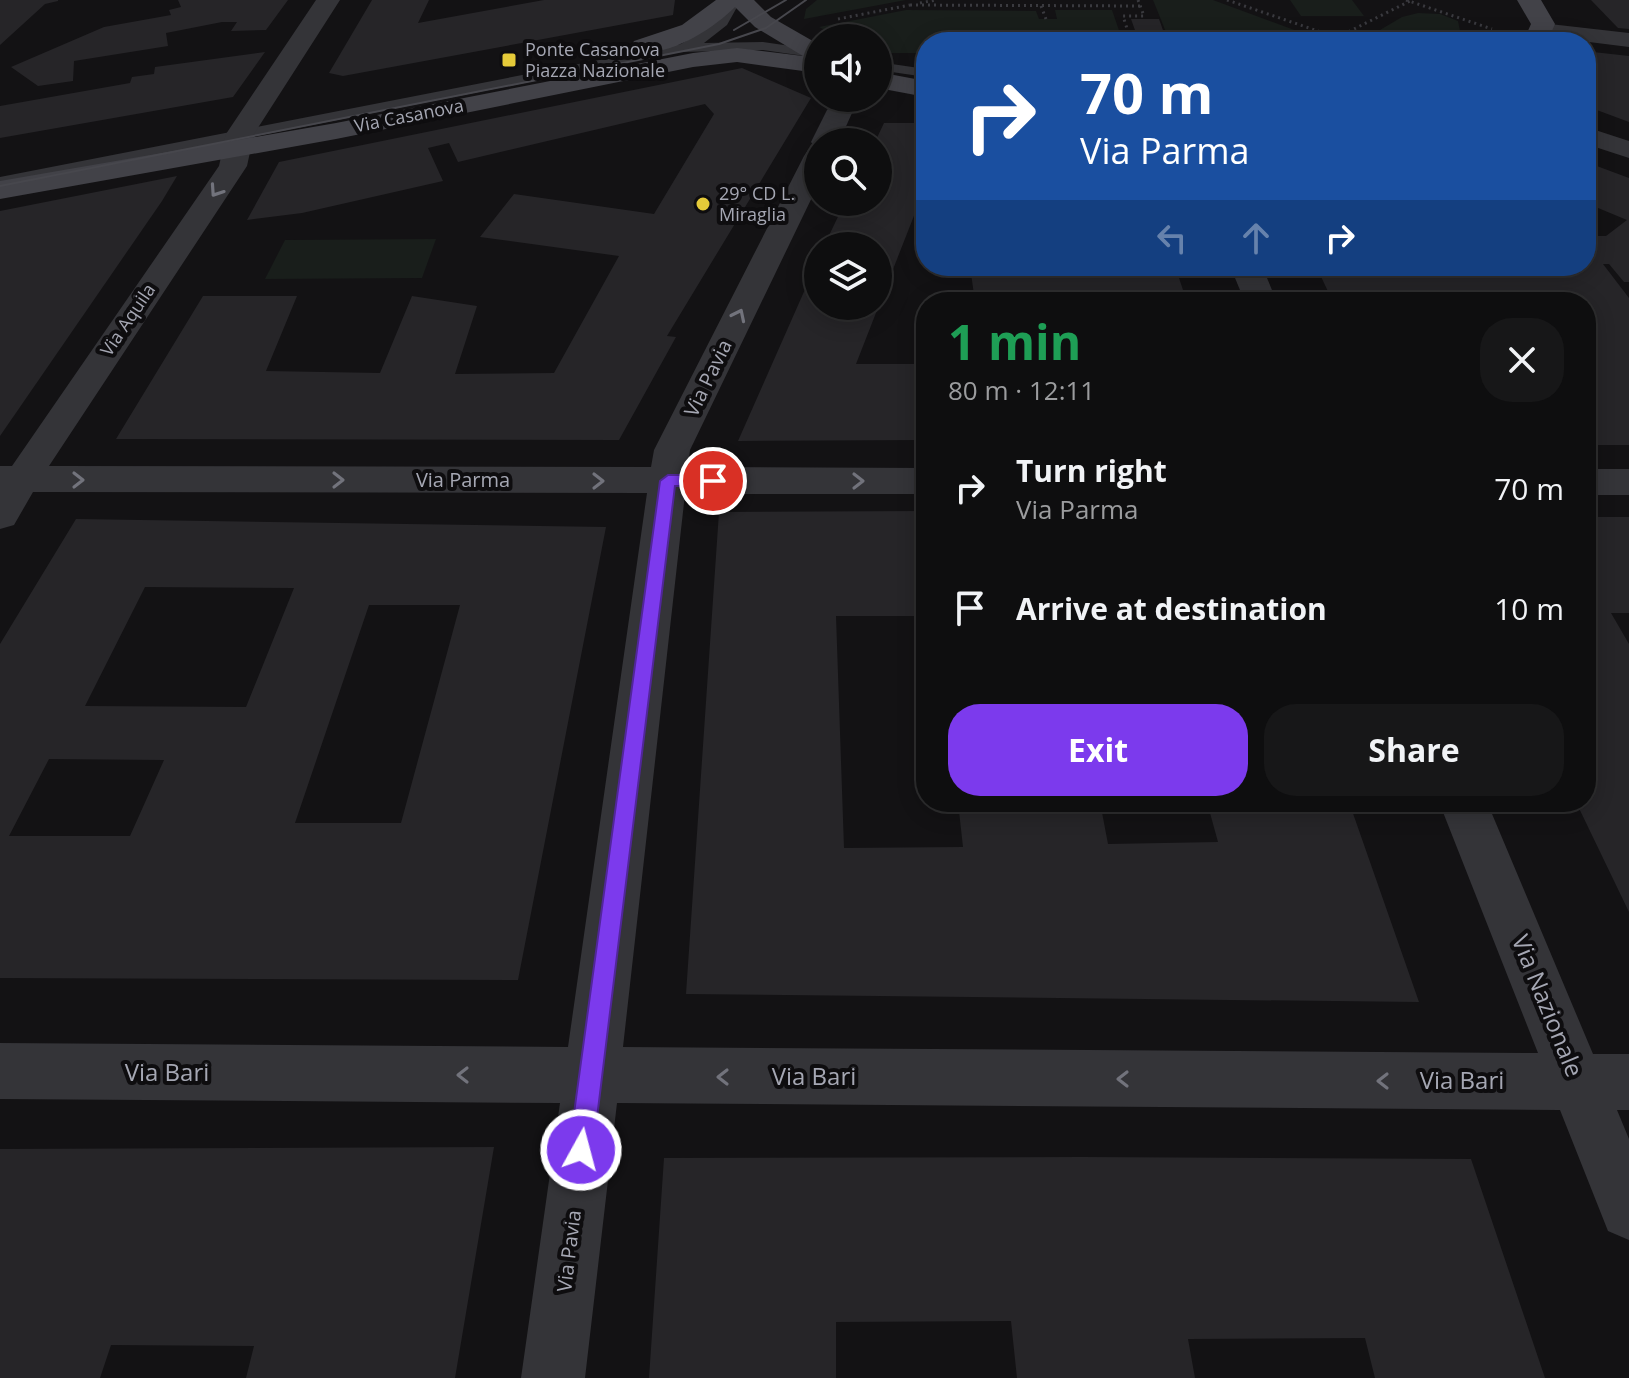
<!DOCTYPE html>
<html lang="en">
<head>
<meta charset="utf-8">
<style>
	body { margin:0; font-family:"Open Sans",sans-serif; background:#171718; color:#f1f3f6; height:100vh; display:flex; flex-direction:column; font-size:30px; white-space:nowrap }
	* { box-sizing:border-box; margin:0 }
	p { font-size:26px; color:#9b9c9e }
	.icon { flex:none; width:44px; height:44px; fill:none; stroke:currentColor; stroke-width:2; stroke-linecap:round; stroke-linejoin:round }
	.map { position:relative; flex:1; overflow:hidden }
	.sheet { position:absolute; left:916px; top:292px; width:680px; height:520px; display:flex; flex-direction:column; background:#0e0e0f; border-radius:32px; box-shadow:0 4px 20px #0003,0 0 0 2px #2e2e2f }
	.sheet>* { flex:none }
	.guide { position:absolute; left:916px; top:32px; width:680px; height:244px; border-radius:32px; box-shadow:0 4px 20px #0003,0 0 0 2px #2e2e2f; background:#1a4fa0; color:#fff; overflow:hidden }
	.controls { position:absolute; left:804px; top:24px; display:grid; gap:16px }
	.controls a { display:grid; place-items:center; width:88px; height:88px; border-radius:50%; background:#0e0e0f; box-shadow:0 4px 20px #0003,0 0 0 2px #2e2e2f; font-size:40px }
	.pin { position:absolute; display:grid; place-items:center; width:68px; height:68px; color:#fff; margin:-34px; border:4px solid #fff; border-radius:50%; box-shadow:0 2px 8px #0007 }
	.me { position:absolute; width:88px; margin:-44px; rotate:7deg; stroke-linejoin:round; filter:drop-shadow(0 0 6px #0008) }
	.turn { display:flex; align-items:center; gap:28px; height:168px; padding:0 32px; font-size:36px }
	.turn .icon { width:104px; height:104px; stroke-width:2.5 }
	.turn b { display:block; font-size:56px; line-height:68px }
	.lanes { display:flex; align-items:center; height:76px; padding:0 32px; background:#0003; justify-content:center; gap:40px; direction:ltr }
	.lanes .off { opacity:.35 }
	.round { display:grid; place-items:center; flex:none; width:84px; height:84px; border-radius:32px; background:#171718 }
	.summary { display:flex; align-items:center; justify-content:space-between; height:136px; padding:0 32px }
	h1 { font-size:48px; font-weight:700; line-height:60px; color:#1e9e55 }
	.button { display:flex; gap:16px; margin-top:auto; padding:16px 32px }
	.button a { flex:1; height:92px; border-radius:32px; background:#7c3aed; color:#fff; font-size:32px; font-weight:700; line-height:92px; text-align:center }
	.button a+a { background:#171718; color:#f1f3f6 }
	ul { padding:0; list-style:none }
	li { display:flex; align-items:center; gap:24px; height:120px; padding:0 32px }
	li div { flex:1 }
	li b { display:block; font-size:30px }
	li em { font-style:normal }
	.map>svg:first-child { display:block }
</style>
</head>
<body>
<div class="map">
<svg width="1629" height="1378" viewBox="0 0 1629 1378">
	<rect width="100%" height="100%" fill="#131214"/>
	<g fill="#191e1b">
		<path d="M817 0H906L804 19 806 9Z"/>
		<path d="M1153 0H1213L1327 42H1170Z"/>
		<path d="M1290 0H1352L1364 16H1301Z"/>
		<path d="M906 10 1036 11 1039 19H1057L1055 10H1112L1123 42H926V53H883L881 59 878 58V38H840L819 27Z"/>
		<path d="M1418 13 1440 14 1458 21 1460 31 1452 42 1380 41V30L1402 17Z"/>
		<path d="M436 239 422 278 265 279 285 240Z"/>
	</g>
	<g fill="#262528" fill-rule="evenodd">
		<path d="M0 0H58V1L45 4 0 45Z"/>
		<path d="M178 0H288L266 30 231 31 237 22H222L166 33 168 46 74 61 73 81 38 86 11 67 104 27 171 15 169 10 181 7Z"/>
		<path d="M372 0H429L418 23 544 0H675L673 15 343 76 329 73Z"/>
		<path d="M1591 0H1629V29L1618 28Z"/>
		<path d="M1131 19H1159L1164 33H1136Z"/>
		<path d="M265 52 233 97 0 138V106L130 83 132 77 154 74 155 67Z"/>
		<path d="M1593 52 1629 56V122L1586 106V57Z"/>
		<path d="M742 68 811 98 667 336 676 337 619 440 116 439 203 296H297L266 371 380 373 412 296 477 306 455 374 554 373 619 256 480 237 514 194 654 214 714 114 705 104 458 162 449 143 428 148 443 181 302 213 247 220 279 162Z"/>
		<path d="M884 123H926V185L856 364H926V440L738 441 818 260V306H878V246H824L845 202H878V142H875Z"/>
		<path d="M1586 162 1629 178V282H1624L1609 264H1603L1629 298V445H1586V302H1516L1508 291 1423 290 1430 302H1333L1316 266H1586V236H1606L1627 220 1586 203Z"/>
		<path d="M177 176 162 201 0 436V211Z"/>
		<path d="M970 266H1175L1187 302H1097L1096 298H1043L1044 302H975Z"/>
		<path d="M926 511V616H836L844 848 963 847 958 802H1100L1108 844 1218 842 1207 802H1349L1419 1002 686 994 719 512Z"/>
		<path d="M1586 517H1629V613H1611L1629 644V912L1576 802H1586Z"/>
		<path d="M76 519 606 527 518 980 0 978V644ZM145 587 294 588 246 707 85 706ZM369 605H460L401 823H295ZM49 759 164 760 130 836H9Z"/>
		<path d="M494 1147 455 1378H246L254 1346 111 1345 100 1378H0V1149Z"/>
		<path d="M1081 1157 1471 1159 1545 1378H1375L1365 1338 1188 1339 1195 1378H1017L1011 1321 836 1322V1378H649L664 1158Z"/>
	</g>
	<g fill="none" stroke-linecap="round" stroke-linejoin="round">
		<g stroke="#3a3a3f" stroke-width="3" stroke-dasharray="2 4" stroke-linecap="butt">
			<path d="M1138 0 1144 16H1123L1130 38H1153L1154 42"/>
			<path d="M1227 0 1350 42"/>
			<path d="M1406 0 1492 29"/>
			<path d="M920 3 936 0"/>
			<path d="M910 5 1141 6"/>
			<path d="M1041 6 1046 19"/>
			<path d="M838 19 910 5"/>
			<path d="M1338 37 1410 1"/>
		</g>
		<g fill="#343438" fill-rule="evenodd">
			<path d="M727 0H741L727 25 704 43 763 42 818 50V58L763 50 680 52 0 187V177L681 44 712 25Z"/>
			<path d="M878 62 926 69V77L878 70Z"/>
		</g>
		<g fill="#343438" fill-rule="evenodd">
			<path d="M316 0H340L254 134 247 166 49 466 651 467 654 450 804 156 808 150 816 148 811 142 827 110 838 98H866L852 113 839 142H818V185L690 450 688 467 926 468V494H685L623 1047 1538 1053 1439 802H1487L1593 1054H1629V1110H1617L1629 1139V1240L1608 1231 1560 1110 617 1103 585 1378H521L560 1103 0 1099V1043L568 1047 647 493 33 492 14 525 0 529V466H12L219 166 226 134Z"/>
			<path d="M1541 23 1629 33V47L1533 35 1529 30 1533 25Z"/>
			<path d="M1586 127 1629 141V158L1586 144Z"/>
			<path d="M1230 266H1262L1277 302H1245Z"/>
			<rect x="1586" y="469" width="43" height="26"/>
		</g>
		<g fill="#424248" fill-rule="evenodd">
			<path d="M716 0H754L771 17 818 44V73L737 62 693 67 336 139 0 199V181L336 123 693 53 737 48 803 56 755 27 735 7C713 29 667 59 634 51L631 46 634 41 682 25Z"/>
			<path d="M1517 0H1541L1555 24 1547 42H1523L1531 24Z"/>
			<path d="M878 72 926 81V97L878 88Z"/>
		</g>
		<g stroke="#47474d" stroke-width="2">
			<path d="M734 30 786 0"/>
			<path d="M0 186 719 44 766 28 806 0"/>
		</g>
	</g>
	<defs><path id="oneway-chevron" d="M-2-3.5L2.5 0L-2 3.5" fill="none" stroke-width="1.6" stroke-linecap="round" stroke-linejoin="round" transform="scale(2)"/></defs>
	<g stroke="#72737c">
		<use href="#oneway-chevron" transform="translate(216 191) rotate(124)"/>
		<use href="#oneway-chevron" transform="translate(739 315) rotate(-64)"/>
		<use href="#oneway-chevron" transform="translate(78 480)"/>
		<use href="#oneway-chevron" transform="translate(338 480)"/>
		<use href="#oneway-chevron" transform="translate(598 481)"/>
		<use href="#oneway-chevron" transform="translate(858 481)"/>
		<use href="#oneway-chevron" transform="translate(463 1075) rotate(-180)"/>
		<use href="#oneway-chevron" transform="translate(723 1077) rotate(-180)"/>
		<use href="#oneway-chevron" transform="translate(1123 1079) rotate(-180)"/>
		<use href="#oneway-chevron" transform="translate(1383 1081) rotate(-180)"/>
	</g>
	<path fill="#7c3aed" stroke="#51269a" stroke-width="2" d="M668 475H713L720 481 713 486H675L593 1150 590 1159 581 1162 573 1159 569 1150 660 481Z"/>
	<g fill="#e5ca39" stroke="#0e0d0f" stroke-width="3">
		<rect x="501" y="52" width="16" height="16" rx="4"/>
		<circle cx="703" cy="204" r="8"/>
	</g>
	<g text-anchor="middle" stroke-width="8" stroke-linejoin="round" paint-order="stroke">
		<g font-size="18" fill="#a5a7b3" stroke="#0e0d0f" text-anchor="start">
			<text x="525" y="56">Ponte Casanova<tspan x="525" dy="21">Piazza Nazionale</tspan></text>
			<text x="719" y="200">29° CD L.<tspan x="719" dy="21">Miraglia</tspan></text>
		</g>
		<g font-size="18" fill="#a5a7b3" stroke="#0e0d0f">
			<text transform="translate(409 116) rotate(-11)" y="6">Via Casanova</text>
			<text transform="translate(128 320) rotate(-56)" y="6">Via Aquila</text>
		</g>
		<g font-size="20" fill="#a5a7b3" stroke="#0e0d0f">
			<text transform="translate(708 378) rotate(-64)" y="7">Via Pavia</text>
			<text x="463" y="487">Via Parma</text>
			<text transform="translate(569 1251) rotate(-83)" y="7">Via Pavia</text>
		</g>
		<g font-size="24" fill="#a5a7b3" stroke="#0e0d0f">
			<text transform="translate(1547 1006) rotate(68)" y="8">Via Nazionale</text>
			<text x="167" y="1081">Via Bari</text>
			<text x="814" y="1085">Via Bari</text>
			<text x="1462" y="1089">Via Bari</text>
		</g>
	</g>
</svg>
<div class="controls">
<a><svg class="icon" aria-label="sound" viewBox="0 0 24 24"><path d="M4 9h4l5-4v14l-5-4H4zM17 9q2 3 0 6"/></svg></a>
<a><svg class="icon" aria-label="search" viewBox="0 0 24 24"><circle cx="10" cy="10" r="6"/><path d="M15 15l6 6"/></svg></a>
<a><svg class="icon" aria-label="layers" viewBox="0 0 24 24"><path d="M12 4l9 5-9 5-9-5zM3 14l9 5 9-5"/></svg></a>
</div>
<div class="pin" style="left:713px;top:481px;background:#d93025"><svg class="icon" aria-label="arrive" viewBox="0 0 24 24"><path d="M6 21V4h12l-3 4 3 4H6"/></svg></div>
<svg class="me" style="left:581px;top:1150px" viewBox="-20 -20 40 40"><circle r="17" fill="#7c3aed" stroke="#fff" stroke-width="3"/><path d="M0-11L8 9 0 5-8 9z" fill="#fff"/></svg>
<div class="guide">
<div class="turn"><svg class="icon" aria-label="right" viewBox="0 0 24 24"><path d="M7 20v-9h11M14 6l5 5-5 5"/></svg><div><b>70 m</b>Via Parma</div></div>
<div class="lanes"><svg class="icon off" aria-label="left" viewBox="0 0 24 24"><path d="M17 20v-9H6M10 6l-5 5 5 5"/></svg><svg class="icon off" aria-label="ahead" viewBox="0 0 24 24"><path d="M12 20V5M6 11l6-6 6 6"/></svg><svg class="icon" aria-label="right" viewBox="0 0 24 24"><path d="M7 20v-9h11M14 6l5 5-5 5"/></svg></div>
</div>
<section class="sheet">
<div class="summary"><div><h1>1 min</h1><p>80 m · 12:11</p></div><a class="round"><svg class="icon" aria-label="close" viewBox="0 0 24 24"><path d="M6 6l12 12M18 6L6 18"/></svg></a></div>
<ul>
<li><svg class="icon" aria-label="right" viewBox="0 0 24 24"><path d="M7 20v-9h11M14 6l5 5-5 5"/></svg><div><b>Turn right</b><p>Via Parma</p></div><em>70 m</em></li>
<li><svg class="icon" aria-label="arrive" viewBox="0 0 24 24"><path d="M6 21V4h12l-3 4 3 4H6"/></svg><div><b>Arrive at destination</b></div><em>10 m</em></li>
</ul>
<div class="button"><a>Exit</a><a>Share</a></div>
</section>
</div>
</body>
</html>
